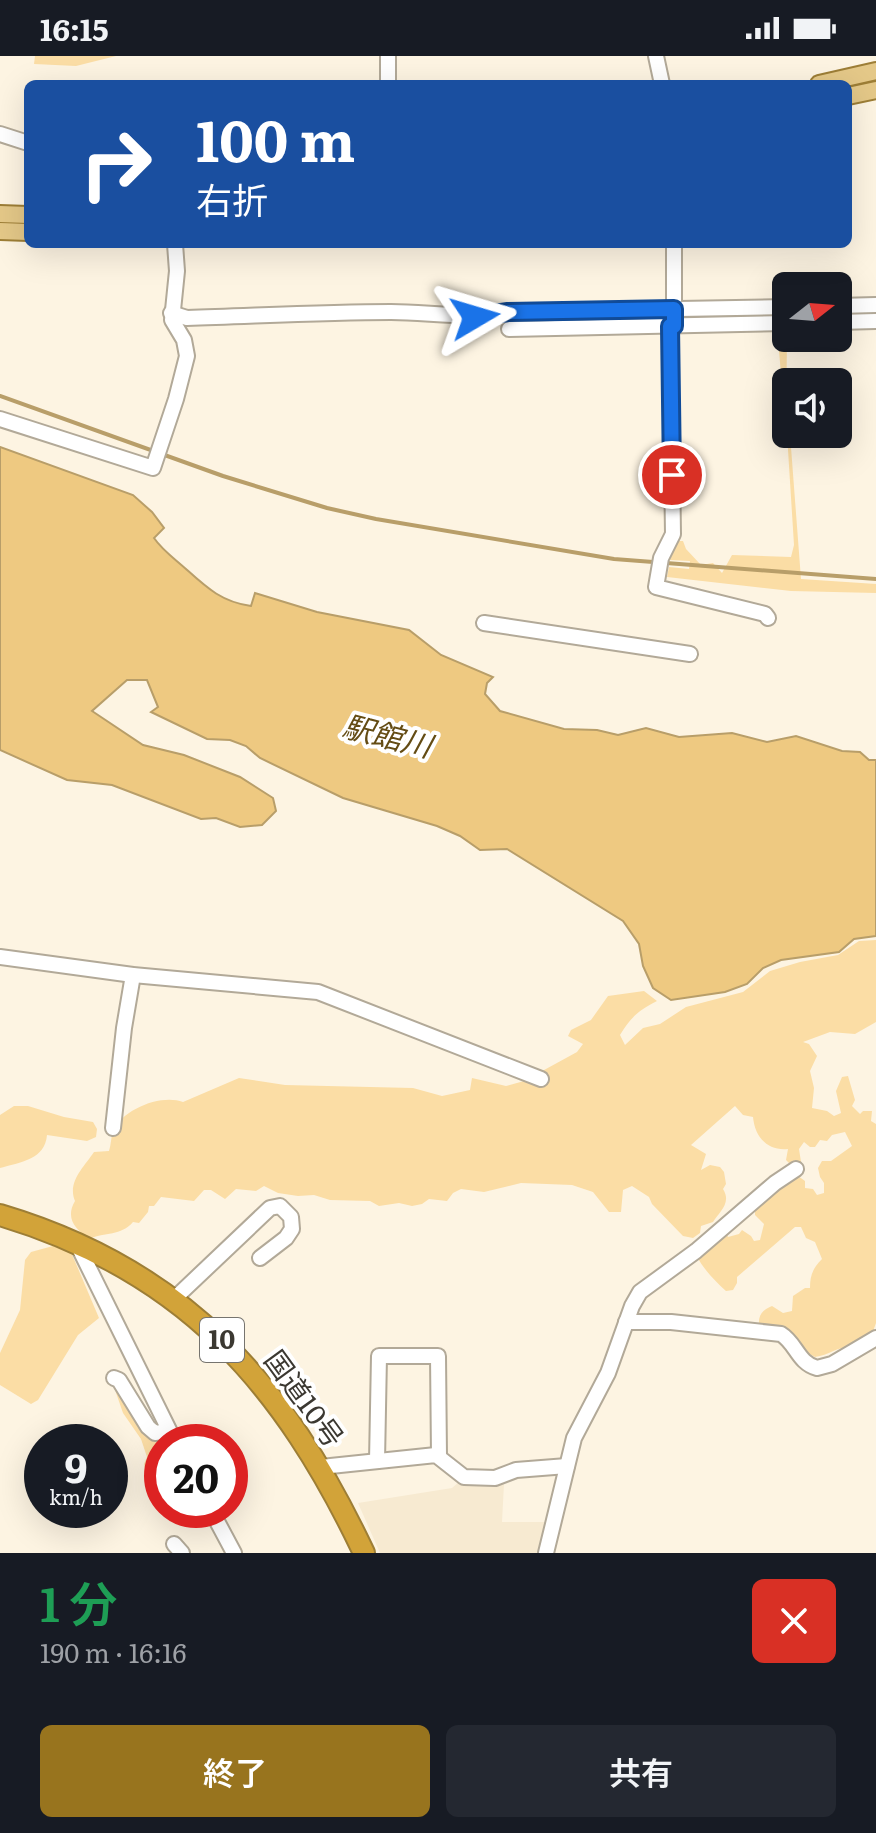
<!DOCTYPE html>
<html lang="ja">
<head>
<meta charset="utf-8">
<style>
	body { margin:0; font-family:Literata,"Noto Sans JP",serif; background:#242831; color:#f1f3f6; height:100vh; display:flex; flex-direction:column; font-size:30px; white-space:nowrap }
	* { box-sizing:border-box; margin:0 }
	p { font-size:26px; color:#9ea1a6 }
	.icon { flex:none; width:44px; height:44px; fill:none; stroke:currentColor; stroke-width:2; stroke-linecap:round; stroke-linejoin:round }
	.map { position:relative; height:1497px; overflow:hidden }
	.sheet { display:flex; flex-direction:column; background:#171b24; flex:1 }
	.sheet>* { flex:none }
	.banner { position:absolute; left:24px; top:24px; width:828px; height:168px; border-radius:12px; box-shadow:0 8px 32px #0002; background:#1a4fa0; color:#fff; overflow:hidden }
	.needle { width:52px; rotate:73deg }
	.fabs { position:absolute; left:772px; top:216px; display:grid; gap:16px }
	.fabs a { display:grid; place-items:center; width:80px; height:80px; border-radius:12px; background:#171b24; box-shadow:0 8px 32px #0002; font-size:40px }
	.speed { position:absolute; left:24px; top:1368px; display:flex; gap:16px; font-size:40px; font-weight:700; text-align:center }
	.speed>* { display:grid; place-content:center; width:104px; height:104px; border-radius:50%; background:#171b24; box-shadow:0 8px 32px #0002; line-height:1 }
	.speed small { font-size:20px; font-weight:400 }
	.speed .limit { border:12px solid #d22; background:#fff; color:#111 }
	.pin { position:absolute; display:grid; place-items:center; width:68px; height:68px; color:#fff; margin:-34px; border:4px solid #fff; border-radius:50%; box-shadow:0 2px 8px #0007 }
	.me { position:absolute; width:88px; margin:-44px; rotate:83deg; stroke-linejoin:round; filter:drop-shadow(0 0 6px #0008) }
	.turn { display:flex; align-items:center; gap:28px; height:168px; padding:0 40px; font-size:36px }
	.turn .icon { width:104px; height:104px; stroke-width:2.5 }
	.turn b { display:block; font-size:56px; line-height:68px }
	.round { display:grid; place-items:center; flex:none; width:84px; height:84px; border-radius:12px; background:#242831 }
	.head { display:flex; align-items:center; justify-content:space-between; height:136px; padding:0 40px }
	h1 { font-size:48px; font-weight:600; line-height:60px; color:#1e9e55 }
	.primary-button { display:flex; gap:16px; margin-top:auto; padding:16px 40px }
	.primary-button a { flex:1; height:92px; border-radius:12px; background:#98741e; color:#fff; font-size:32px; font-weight:600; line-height:92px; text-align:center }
	.primary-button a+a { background:#242831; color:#f1f3f6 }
	.status { display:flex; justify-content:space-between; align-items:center; height:56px; padding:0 40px; background:#171b24; direction:ltr }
	.status svg { height:22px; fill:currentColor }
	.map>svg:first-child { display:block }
</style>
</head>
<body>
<div class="status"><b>16:15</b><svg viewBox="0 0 49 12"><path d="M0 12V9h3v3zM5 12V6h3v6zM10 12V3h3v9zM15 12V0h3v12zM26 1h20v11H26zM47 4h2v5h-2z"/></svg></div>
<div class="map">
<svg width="876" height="1497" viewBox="0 0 876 1497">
	<rect width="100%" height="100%" fill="#fdf4e2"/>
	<path fill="#f7ead1" d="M460 1425 504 1428 502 1466H548L540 1497H380L358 1447 452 1432Z"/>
	<g fill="#fbdda5">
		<path d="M35 0H116L76 10 34 8Z"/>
		<path d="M777 274H786L787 282 786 371Z"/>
		<path d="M823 313C850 326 862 355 838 377V326H823Z"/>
		<path d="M787 378H790L801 523 876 528V537L791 535 667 521 669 511 689 513 690 505 670 504 677 485H683L686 493 701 509 713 507 722 517 732 499 791 501 794 489Z"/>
		<path d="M876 884V966L855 978 830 976 803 986 809 988 817 1000 810 1015 814 1032 812 1052 827 1055 834 1060 841 1057 836 1035 842 1021 848 1020 855 1044 852 1050 860 1058 863 1055H872L871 1065 876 1068V1267L872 1278 857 1291C841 1288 830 1299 815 1301L759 1270C758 1259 762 1254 772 1250L783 1257 792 1255 793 1240 805 1232H810C810 1219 813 1212 822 1203L815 1186 806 1182 801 1171H795L737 1221V1227L733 1234 726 1235C715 1225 704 1214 696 1199L725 1172 728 1181 739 1178 742 1174 751 1180 754 1185 760 1184 764 1168 755 1159V1152L784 1123 798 1120 805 1125V1132L813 1133 817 1139 824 1137V1127L820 1121 818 1112 822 1105H831L852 1090 845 1076 832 1079 827 1085 820 1084 815 1091H810L804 1086 799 1093 801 1106 792 1110 786 1104 788 1093C767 1095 755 1081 753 1061L743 1059 735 1050 691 1089 706 1098 701 1114 710 1109 720 1111 724 1116 726 1128 723 1133C732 1147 719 1156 713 1166L701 1170 700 1177 693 1182 683 1180 652 1148 649 1141 632 1130 623 1134 621 1156H609L593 1136 572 1129 521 1127 484 1136 461 1133 453 1137 447 1145 429 1143 422 1148 412 1150 399 1147 379 1150 370 1145 330 1144 314 1139 298 1140 278 1137 264 1130 256 1135 236 1133 225 1143 211 1134H204L194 1145 161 1141 154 1150H149L148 1156 139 1167 133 1166C121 1180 105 1176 89 1183 75 1173 65 1162 75 1145 67 1126 84 1111 94 1096L109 1095C111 1089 111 1081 113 1075 123 1053 161 1038 183 1046L239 1022 285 1029 413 1032 442 1040 470 1034 472 1022 506 1030 524 1025 577 996 583 988 568 980 571 974 591 964 608 940 644 935 657 945C639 954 630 962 620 979L625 989 643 972 660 968 686 951 743 936 770 915 800 906 838 899 859 885Z"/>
		<path d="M14 1050H28L64 1061 93 1066 97 1073 96 1081 87 1085 47 1079C45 1103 22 1106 0 1112V1059Z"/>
		<path d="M53 1190 71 1196 99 1262 78 1279 38 1344 31 1348 0 1329V1297L20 1254 25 1204 31 1196Z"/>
		<path d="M113 1328 151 1381 169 1386H162V1403L155 1405 146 1418 144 1408 147 1401 141 1383 123 1357Z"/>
	</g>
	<path fill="#eec981" stroke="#b89e69" stroke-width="2" d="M0 391 133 439 152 456 164 472 154 482C163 495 174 502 186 513 207 532 222 546 251 550L255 537 317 556 409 574 441 599 493 621 487 627 485 638 500 655 564 673 597 674 618 679 646 672 679 681 732 677 767 686 796 680 842 695 860 696 869 704H876V880L854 883 839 896 781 904 763 912 747 928 725 936 671 944 653 932 643 910 639 888 623 865 507 793 480 794 460 780 437 770 343 742 260 702 246 690 230 684 207 683 151 656 158 651 147 624H127L92 655 143 689 184 699 240 721 273 742 276 755 262 769 240 771 216 762 201 763 112 729 67 724 0 694Z"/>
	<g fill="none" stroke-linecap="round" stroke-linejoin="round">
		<path stroke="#b89e69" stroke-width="4" d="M0 340 223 420 327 452 376 463 614 503 876 523"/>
		<defs>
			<g id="minor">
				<path d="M388 0V28"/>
				<path d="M656 0 662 28"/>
				<path d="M0 78 28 87"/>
				<path d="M674 188V261"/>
				<path d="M838 250 876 249"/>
				<path d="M171 257 187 262C255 260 323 256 391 256 430 256 469 264 508 256L786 251"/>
				<path d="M838 266 876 265"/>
				<path d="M670 270 673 478 661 502 656 531 765 558 768 562"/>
				<path d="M509 273 786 267"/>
				<path d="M0 363 153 412 176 343 187 300 184 284 172 264 177 215 175 188"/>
				<path d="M484 567 690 598"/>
				<path d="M0 901 133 919 318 936 541 1023"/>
				<path d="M113 1072 124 972 133 919"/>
				<path d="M77 1188 175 1386"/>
				<path d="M173 1244 270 1152 280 1150 291 1161 292 1173 286 1182 260 1202"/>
				<path d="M626 1266H671L781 1278C796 1287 798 1307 817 1312L832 1308 876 1282"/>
				<path d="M114 1322 119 1324 148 1371 155 1377 169 1375"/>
				<path d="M377 1405 379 1300H438L439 1400"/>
				<path d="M321 1411 436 1399 464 1421 495 1422 516 1414 567 1410"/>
				<path d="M211 1454 234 1497"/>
				<path d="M174 1488 182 1497"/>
				<path d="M546 1497 574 1382 608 1317 632 1250 640 1236 696 1195 775 1127 796 1113"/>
			</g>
			<g id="major">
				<path d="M819 28 876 15"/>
				<path d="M848 40 876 34"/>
				<path d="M0 158 28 159"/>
				<path d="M0 175 28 176"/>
			</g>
			<path id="highway" d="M0 1159C185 1214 284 1328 364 1497"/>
		</defs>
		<use href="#minor" stroke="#b2a998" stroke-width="18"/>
		<use href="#major" stroke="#9d7e36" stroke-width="20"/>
		<use href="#highway" stroke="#9d7e36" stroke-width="24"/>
		<use href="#minor" stroke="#fff" stroke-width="14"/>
		<use href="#major" stroke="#e4c888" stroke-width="16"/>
		<use href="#highway" stroke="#d2a339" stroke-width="20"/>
	</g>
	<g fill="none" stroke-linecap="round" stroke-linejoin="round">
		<defs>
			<path id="route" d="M475 261 508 256 674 253V270H670L672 419"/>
		</defs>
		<use href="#route" stroke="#114b97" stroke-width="20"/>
		<use href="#route" stroke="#1a73e8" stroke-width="14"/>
	</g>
	<g text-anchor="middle" stroke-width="8" stroke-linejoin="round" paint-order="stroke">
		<rect fill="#fff" stroke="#76746f" stroke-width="2" x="200" y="1262" width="44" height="44" rx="6"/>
		<g font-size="26" font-weight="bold" fill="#3b3831">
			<text x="222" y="1293">10</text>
		</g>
		<g font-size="28" fill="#3b3831" stroke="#fff">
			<text transform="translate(304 1343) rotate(54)" y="10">国道10号</text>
		</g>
		<g font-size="30" font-style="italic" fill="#644c14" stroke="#fff">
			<text transform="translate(387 681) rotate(14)" y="10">駅館川</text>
		</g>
	</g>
</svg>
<div class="fabs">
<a><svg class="needle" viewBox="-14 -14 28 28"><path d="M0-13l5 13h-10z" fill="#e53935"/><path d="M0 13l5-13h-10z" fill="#9ea1a6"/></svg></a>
<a><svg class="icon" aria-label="sound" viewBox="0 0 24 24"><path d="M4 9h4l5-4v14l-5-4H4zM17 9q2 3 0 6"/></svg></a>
</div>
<div class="speed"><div>9<small>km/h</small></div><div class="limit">20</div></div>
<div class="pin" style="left:672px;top:419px;background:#d93025"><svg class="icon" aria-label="arrive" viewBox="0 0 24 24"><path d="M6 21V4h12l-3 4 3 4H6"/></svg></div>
<svg class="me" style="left:475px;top:261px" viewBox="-20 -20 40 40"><path d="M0-17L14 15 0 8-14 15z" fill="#1a73e8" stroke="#fff" stroke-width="4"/></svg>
<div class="banner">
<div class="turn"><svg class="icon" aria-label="right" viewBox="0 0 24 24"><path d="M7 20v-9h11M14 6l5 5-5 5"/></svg><div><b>100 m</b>右折</div></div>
</div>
</div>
<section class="sheet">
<div class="head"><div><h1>1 分</h1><p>190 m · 16:16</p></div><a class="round" style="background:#d93025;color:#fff"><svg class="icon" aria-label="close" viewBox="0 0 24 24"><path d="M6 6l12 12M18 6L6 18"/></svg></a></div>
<div class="primary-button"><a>終了</a><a>共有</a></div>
</section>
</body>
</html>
